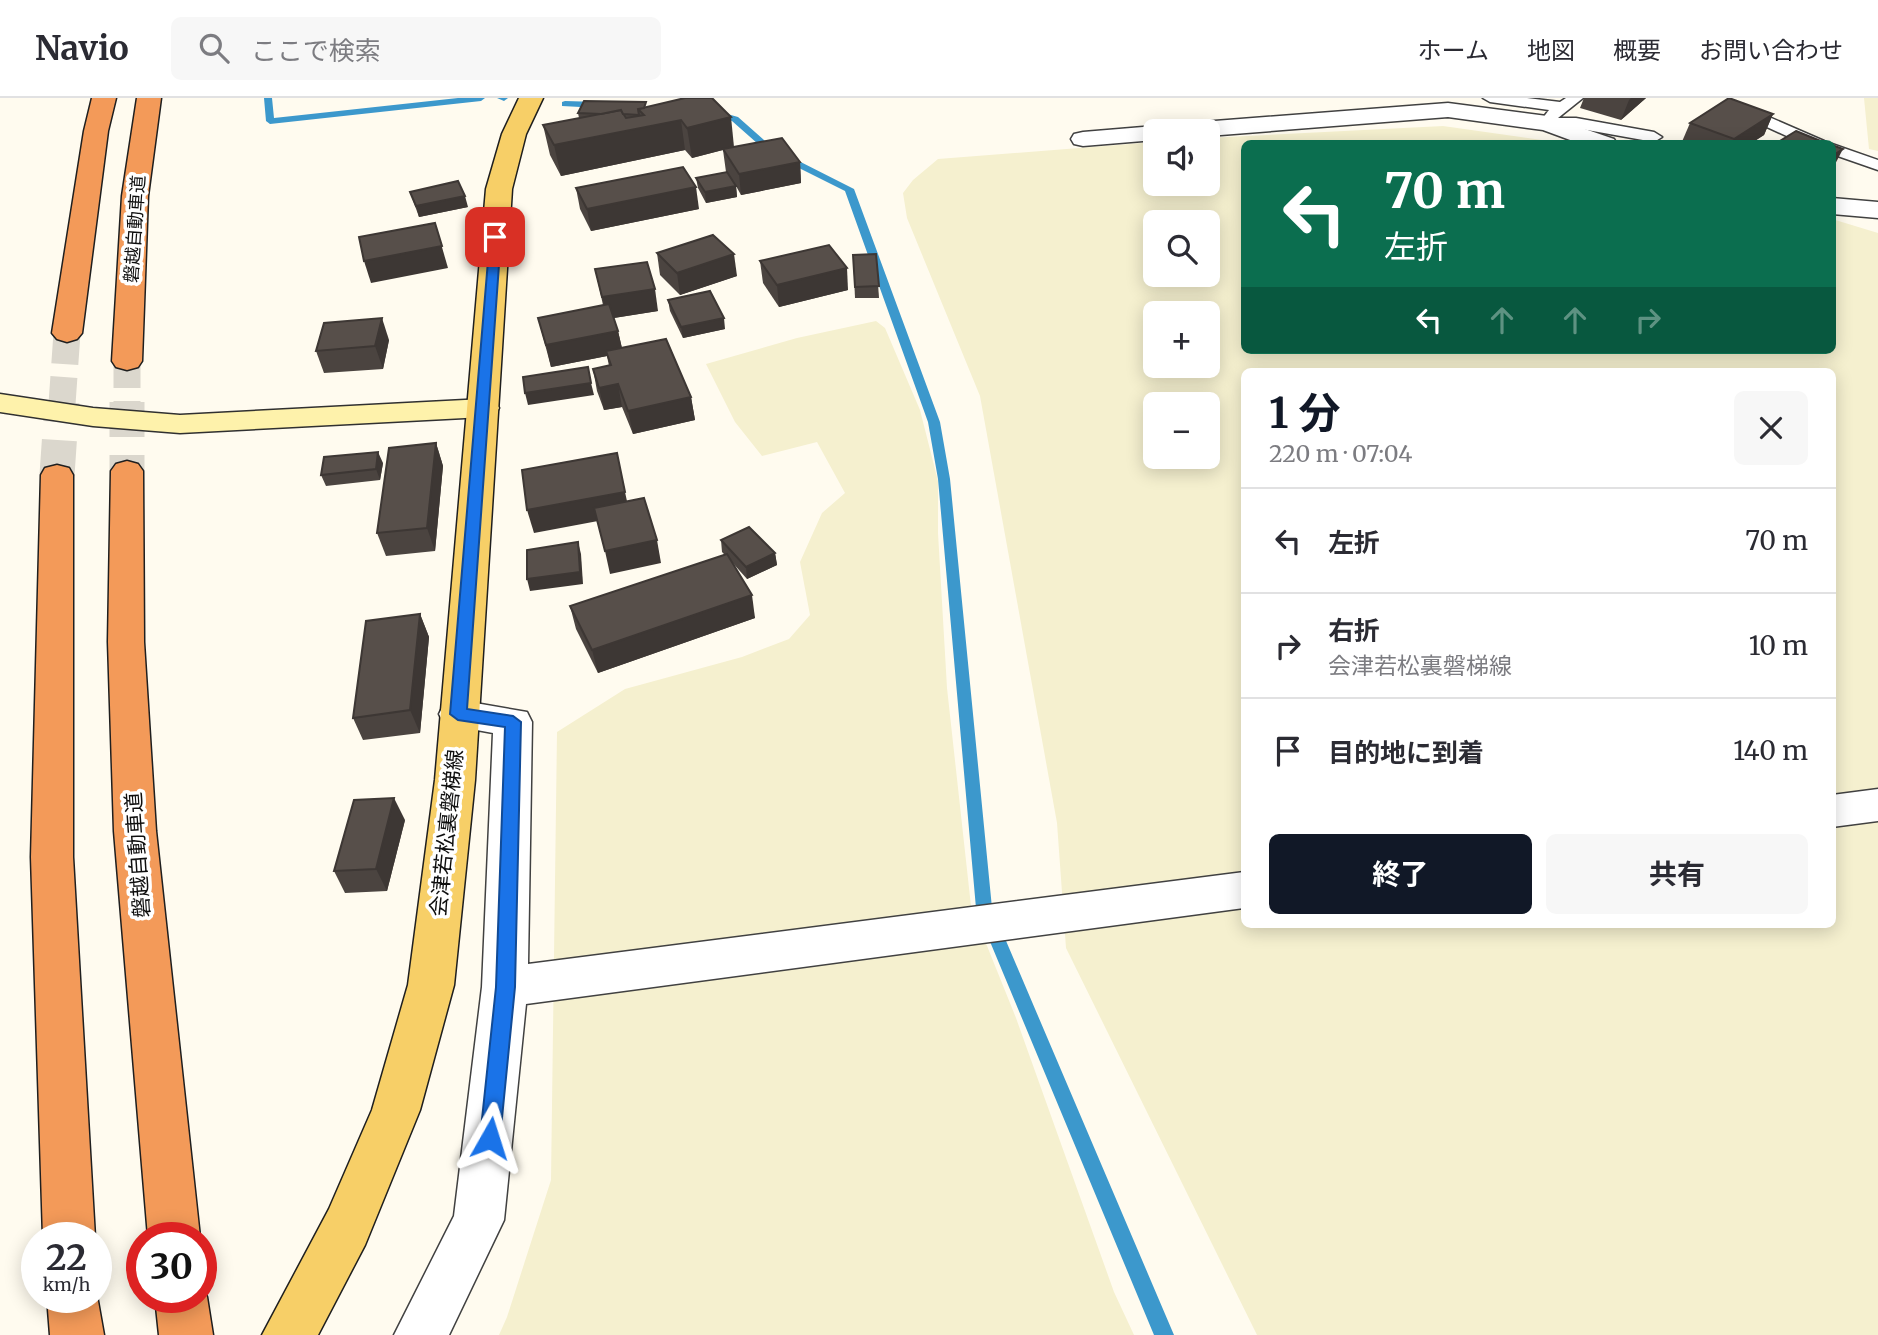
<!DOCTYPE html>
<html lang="ja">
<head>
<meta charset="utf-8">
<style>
	body { margin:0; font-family:Merriweather,"Noto Sans JP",serif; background:#f7f7f7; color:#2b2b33; height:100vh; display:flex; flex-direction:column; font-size:26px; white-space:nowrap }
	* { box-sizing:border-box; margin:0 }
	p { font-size:23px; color:#7c7c81 }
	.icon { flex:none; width:38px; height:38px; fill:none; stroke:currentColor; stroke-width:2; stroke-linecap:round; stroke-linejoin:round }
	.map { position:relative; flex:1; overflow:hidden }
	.side { position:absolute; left:1241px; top:270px; width:595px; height:560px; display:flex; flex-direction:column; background:#fff; border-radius:10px; box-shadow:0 4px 18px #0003 }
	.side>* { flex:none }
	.hud { position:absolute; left:1241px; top:42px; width:595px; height:214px; border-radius:10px; box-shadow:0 4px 18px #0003; background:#0b6e4f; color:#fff; overflow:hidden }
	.tools { position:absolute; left:1143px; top:21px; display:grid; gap:14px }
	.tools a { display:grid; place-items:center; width:77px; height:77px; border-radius:10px; background:#fff; box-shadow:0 4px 18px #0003; font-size:35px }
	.speed { position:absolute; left:21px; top:1124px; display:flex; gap:14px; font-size:35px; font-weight:700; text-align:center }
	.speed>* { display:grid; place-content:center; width:91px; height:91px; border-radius:50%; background:#fff; box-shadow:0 4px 18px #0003; line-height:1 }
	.speed small { font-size:18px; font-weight:400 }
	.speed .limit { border:10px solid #d22; background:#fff; color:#111 }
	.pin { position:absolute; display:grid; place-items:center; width:60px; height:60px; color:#fff; margin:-30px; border-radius:14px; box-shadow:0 4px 10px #0006 }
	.me { position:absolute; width:77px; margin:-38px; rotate:6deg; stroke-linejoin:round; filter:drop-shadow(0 0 5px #0008) }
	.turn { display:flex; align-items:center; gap:24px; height:147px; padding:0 28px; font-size:32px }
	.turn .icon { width:91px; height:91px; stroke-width:2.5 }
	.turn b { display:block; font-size:49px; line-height:60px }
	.lanes { display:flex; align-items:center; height:66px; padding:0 28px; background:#0003; justify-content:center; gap:35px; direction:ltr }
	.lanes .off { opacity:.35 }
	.round { display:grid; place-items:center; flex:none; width:74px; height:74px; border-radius:10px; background:#f7f7f7 }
	.overview { display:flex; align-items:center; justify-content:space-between; height:119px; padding:0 28px }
	h1 { font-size:42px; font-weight:700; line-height:52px; color:#111827 }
	.primary-button { display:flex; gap:14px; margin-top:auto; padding:14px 28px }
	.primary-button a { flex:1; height:80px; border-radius:10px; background:#111827; color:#fff; font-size:28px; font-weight:700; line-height:80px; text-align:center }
	.primary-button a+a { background:#f7f7f7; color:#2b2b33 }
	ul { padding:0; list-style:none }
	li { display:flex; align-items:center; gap:21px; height:105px; padding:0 28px; border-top:2px solid #e1e1e2 }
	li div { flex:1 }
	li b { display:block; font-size:26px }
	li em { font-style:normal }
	header { display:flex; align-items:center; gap:42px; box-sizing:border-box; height:98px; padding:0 35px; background:#fff; border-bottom:2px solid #e1e1e2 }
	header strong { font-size:33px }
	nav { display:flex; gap:38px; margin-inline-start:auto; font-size:24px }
	.search { width:490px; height:63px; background:#f7f7f7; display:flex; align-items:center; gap:18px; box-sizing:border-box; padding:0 24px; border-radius:10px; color:#7c7c81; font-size:26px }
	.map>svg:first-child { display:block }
</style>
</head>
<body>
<header>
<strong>Navio</strong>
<div class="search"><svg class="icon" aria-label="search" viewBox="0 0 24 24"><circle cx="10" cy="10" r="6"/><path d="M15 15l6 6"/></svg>ここで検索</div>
<nav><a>ホーム</a><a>地図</a><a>概要</a><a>お問い合わせ</a></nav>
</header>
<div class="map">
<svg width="1878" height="1237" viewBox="0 0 1878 1237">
	<rect width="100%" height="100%" fill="#fffbef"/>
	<g fill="#f5f0cf" fill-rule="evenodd">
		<path d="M1864 0H1878V53L1869 51Z"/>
		<path d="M1443 28 1564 45 1244 46V252H1832V121L1878 135V1237H1257L1066 850 1057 725 980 298 907 120 903 95 913 82 938 61 1155 44V86H1208V40ZM1155 124H1208V177H1155ZM1155 215H1208V268H1155ZM1244 273H1832V826H1244ZM1155 306H1208V359H1155Z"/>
		<path d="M876 223 885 230 920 312 938 383V435L947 590 971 808 1016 920 1114 1194 1134 1237H499L507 1219 551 1082 557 634 625 591 742 559 789 541 810 517 800 464 822 415 845 395 817 344 762 358 735 324 706 266 797 240Z"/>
	</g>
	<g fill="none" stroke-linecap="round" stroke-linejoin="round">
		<g fill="#3c98cc" fill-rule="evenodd">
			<path d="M264 0H272L274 20 458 0H485L481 3 270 26 266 23Z"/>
			<path d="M497 0H508L504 3Z"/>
			<path d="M565 3 599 4 603 7 599 10 562 8V4Z"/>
			<path d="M713 12 738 19 773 50 854 91 940 324 950 381 992 810 1174 1237H1154L976 810 938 381 928 324 845 93 767 54 732 23 710 17 709 15Z"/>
		</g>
		<g stroke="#dbd7cd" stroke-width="27" stroke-dasharray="27 13" stroke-linecap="butt">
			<path d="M127 263V306"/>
			<path d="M62 306 67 235"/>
		</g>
		<g stroke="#dbd7cd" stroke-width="35" stroke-dasharray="35 18" stroke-linecap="butt">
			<path d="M127 304V373"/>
			<path d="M57 377 62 304"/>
		</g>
		<defs>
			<g id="lane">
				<path d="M1483 0H1527L1560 4 1566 0H1583L1558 20H1576L1654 34 1662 39 1654 44 1576 30H1547L1539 25 1549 12 1490 4Z"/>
				<path d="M1739 6 1824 43 1825 46H1804L1734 14 1731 11 1734 8Z"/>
				<path d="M1832 46 1878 62V72L1832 56Z"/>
			</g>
			<g id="street">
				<path d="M1448 5 1547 18 1614 41 1617 46H1581L1543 32 1448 19 1208 38V33H1155V42L1083 48 1074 46 1071 41 1074 36 1083 34 1155 28 1165 32 1167 28 1176 26Z"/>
				<path d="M1832 100 1878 104V120L1832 116Z"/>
				<path d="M458 602 527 614 532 624 528 866 1244 774V810L526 906 504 1122 449 1237H394L454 1118 482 889 493 635 444 626 439 616 444 606Z"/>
				<path d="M1878 691V723L1832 729V697Z"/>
			</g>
			<path id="secondary" d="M0 296 93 310 180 317 484 301 495 303 499 310 495 317 484 319 180 335 93 328 0 314Z"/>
			<path id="primary" d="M519 0H543L526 36 512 91 475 682 454 887 420 1012 365 1147 318 1237H262L329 1111 372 1012 408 887 435 682 486 91 502 36Z"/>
			<g id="highway">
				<path d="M92 0H116L108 33 82 235 77 241 67 244 57 241 52 235 84 33Z"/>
				<path d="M137 0H161L148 98 142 263 138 269 127 272 116 269 112 263 122 98Z"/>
				<path d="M127 363 138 366 143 373 144 544 156 733 200 1139H148L114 733 108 544 111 373 116 366Z"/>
				<path d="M57 367 69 370 73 377V759L95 1139H43L31 759 41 377 45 370Z"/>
				<path d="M201 1184 207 1199 213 1237H159L155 1199H201Z"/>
				<path d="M96 1192 104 1237H50L47 1199H96Z"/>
			</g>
		</defs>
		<use href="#lane" stroke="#414141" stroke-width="3"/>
		<use href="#street" stroke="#414141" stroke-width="3"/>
		<use href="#secondary" stroke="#303030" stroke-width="3"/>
		<use href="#primary" stroke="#1f1f1f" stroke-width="3"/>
		<use href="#highway" stroke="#1f1f1f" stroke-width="3"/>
		<use href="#lane" fill="#fff" fill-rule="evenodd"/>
		<use href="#street" fill="#fff" fill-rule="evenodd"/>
		<use href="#secondary" fill="#fef2ab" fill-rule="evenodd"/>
		<use href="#primary" fill="#f7cf67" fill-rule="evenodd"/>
		<use href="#highway" fill="#f39a59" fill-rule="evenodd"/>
	</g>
	<g fill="#4b4440">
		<path d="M685 0 734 49 800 64 801 85 741 97 736 88 737 99 706 105 698 90 696 80 726 74 723 52 692 60 685 52 561 78 550 57 543 27 579 20 578 15 647 9Z"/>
		<path d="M1584 0H1646L1621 22 1580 10Z"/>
		<path d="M1773 16 1764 37 1750 46H1681L1690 25Z"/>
		<path d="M576 90 699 111 591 133 580 111Z"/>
		<path d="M410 94 468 109 419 119Z"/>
		<path d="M657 155 737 178 680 197 660 177Z"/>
		<path d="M876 156 879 200H855L853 157Z"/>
		<path d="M760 163 848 192 779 209 763 185Z"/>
		<path d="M595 171 658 213 614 220 618 233 622 250 691 299 695 322 633 336 622 309 604 312 597 293 593 271 609 268 607 258 551 269 538 220 603 207Z"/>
		<path d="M668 202 725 231 683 240 670 213Z"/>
		<path d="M389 242 383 271 324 275 316 253Z"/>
		<path d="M436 345 443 368 435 453 386 458 377 435Z"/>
		<path d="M383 365 380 382 326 388 321 377Z"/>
		<path d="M721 442 775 455 777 467 747 481 731 463 755 520 598 575 576 531 570 508 725 457 722 454Z"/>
		<path d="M420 516 429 539 420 635 363 642 353 620Z"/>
		<path d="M405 722 387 793 345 795 334 773Z"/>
	</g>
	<g fill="#3d3734">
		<path d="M1631 0H1646L1621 22 1629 2Z"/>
		<path d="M1773 16 1764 37 1750 46H1733L1734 41Z"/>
		<path d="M731 19 734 49 692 60 687 30Z"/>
		<path d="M681 22 685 52 561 78 554 47Z"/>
		<path d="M1843 51 1832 72V58Z"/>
		<path d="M800 64 801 85 741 97 739 76Z"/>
		<path d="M736 88 737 99 706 105 705 94Z"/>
		<path d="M696 89 699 111 591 133 587 111Z"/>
		<path d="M465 98 468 109 419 119 416 108Z"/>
		<path d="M435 125 448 170 371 185 364 163Z"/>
		<path d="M734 156 737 178 680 197 677 175Z"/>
		<path d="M847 170 848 192 779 209 777 187Z"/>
		<path d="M655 191 658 213 607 221 602 199Z"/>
		<path d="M382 220 389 242 383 271 375 248Z"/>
		<path d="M724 220 725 231 683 240 681 229Z"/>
		<path d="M618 233 623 255 606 253 607 258 551 269 546 247Z"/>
		<path d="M591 285 594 297 528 307 525 295Z"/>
		<path d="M618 286 622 309 604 312 599 290Z"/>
		<path d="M691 299 695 322 633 336 628 313Z"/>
		<path d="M436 345 443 368 435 453 427 430Z"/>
		<path d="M378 354 383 365 380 382 376 371Z"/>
		<path d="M625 394 630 417 534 435 527 412Z"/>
		<path d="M657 442 661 465 610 476 605 453Z"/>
		<path d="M578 444 581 456 583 486 530 493 527 481Z"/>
		<path d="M775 455 777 467 747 481 746 469Z"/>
		<path d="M752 497 755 520 598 575 592 552Z"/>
		<path d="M420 516 429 539 420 635 410 612Z"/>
		<path d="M394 700 405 722 387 793 376 771Z"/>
	</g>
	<g fill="#574f4a" stroke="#3d3734" stroke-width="2">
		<path d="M685 0H712L731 19 687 30 681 22 554 47 543 27 621 12 626 20 644 17 638 11Z"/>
		<path d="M1729 0 1773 16 1734 41 1690 25Z"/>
		<path d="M584 3 646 4 644 10 638 11 639 17 623 16 621 12 601 16 578 15Z"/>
		<path d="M1796 33 1828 46H1775Z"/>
		<path d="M782 40 800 64 739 76 723 51Z"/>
		<path d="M1832 47 1843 51 1832 58Z"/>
		<path d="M683 69 696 89 587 111 576 90Z"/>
		<path d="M727 74 736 88 705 94 696 80Z"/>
		<path d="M458 83 465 98 416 108 410 94Z"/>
		<path d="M435 125 442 148 364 163 359 139Z"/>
		<path d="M713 137 734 156 677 175 657 155Z"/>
		<path d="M829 147 847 170 777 187 760 163Z"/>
		<path d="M876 156 879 188 855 189 853 157Z"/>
		<path d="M647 164 655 191 602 199 595 171Z"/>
		<path d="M710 193 724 220 681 229 668 202Z"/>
		<path d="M609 206 618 233 546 247 538 220Z"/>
		<path d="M382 220 375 248 316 253 324 225Z"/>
		<path d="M666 241 691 299 628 313 618 286 599 290 593 271 611 267 606 253Z"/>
		<path d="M588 269 591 285 525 295 523 279Z"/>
		<path d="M436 345 427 430 377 435 389 350Z"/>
		<path d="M378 354 376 371 321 377 324 359Z"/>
		<path d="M617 355 625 394 527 412 522 372Z"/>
		<path d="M644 400 657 442 605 453 594 410Z"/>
		<path d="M749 429 775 455 746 469 721 442Z"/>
		<path d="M578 444 580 474 527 481V452Z"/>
		<path d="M727 456 752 497 592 552 570 508Z"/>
		<path d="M420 516 410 612 353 620 366 523Z"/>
		<path d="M394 700 376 771 334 773 354 702Z"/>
	</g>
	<path fill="#1a73e8" stroke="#114b97" stroke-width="2" d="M495 136 501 139 467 611 513 618 521 624 515 889 500 1040 497 1046 490 1049 483 1046 480 1040 496 889 505 629 458 622 450 616 490 139Z"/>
	<g text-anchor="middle" stroke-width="7" stroke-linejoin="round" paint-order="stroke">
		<g font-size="18" fill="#0e0e0e" stroke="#fff">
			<text transform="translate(135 131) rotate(-86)" y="6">磐越自動車道</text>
		</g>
		<g font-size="21" fill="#0e0e0e" stroke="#fff">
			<text transform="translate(447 735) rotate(-84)" y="7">会津若松裏磐梯線</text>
			<text transform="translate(138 757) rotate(-94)" y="7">磐越自動車道</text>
		</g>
	</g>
</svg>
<div class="tools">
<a><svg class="icon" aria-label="sound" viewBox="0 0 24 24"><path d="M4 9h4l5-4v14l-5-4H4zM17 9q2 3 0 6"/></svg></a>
<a><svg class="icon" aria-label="search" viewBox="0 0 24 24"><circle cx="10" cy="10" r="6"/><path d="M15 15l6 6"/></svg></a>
<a>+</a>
<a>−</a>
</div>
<div class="speed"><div>22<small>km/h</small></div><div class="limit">30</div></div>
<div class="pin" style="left:495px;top:139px;background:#d93025"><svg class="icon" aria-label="arrive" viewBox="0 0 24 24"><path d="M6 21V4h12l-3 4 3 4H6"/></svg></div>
<svg class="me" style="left:490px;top:1040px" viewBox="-20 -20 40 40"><path d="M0-17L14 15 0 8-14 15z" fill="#1a73e8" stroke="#fff" stroke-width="4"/></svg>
<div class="hud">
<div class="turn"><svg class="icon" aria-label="left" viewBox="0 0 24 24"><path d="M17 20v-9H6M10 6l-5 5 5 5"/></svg><div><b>70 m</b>左折</div></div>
<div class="lanes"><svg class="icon" aria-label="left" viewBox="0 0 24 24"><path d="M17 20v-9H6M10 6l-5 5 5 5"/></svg><svg class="icon off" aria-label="ahead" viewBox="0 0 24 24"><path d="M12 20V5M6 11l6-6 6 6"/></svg><svg class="icon off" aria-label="ahead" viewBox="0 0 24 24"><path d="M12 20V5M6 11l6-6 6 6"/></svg><svg class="icon off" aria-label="right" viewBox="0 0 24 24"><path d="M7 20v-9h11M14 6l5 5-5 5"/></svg></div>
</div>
<section class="side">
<div class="overview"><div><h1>1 分</h1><p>220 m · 07:04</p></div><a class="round"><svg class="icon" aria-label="close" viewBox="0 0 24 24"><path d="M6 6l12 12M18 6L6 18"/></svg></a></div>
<ul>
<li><svg class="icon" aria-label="left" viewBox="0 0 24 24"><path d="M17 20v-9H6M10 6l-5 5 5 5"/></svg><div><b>左折</b></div><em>70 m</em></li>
<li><svg class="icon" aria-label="right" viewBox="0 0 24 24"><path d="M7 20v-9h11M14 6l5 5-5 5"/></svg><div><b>右折</b><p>会津若松裏磐梯線</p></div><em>10 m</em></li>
<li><svg class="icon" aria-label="arrive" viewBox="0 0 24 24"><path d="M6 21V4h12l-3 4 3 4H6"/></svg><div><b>目的地に到着</b></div><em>140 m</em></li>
</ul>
<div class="primary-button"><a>終了</a><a>共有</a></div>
</section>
</div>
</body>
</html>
